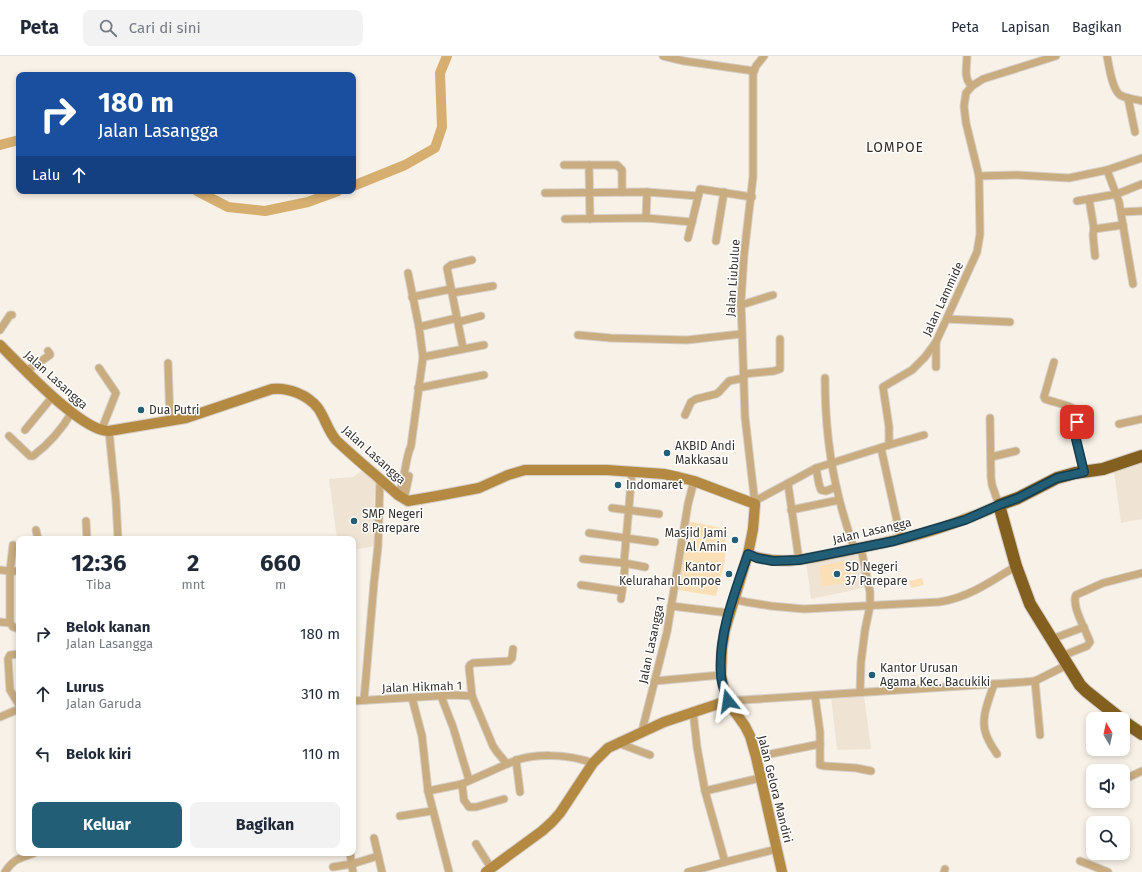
<!DOCTYPE html>
<html lang="id">
<head>
<meta charset="utf-8">
<style>
	body { margin:0; font-family:"Fira Sans",sans-serif; background:#f2f2f3; color:#1f2937; height:100vh; display:flex; flex-direction:column; font-size:15px; white-space:nowrap }
	* { box-sizing:border-box; margin:0 }
	p { font-size:13px; color:#747a83 }
	.icon { flex:none; width:22px; height:22px; fill:none; stroke:currentColor; stroke-width:2; stroke-linecap:round; stroke-linejoin:round }
	.map { position:relative; flex:1; overflow:hidden }
	.details { position:absolute; left:16px; top:480px; width:340px; height:320px; display:flex; flex-direction:column; background:#fff; border-radius:8px; box-shadow:0 2px 6px #0003 }
	.details>* { flex:none }
	.hud { position:absolute; left:16px; top:16px; width:340px; height:122px; border-radius:8px; box-shadow:0 2px 6px #0003; background:#1a4fa0; color:#fff; overflow:hidden }
	.needle { width:26px; rotate:351deg }
	.buttons { position:absolute; left:1086px; top:656px; display:grid; gap:8px }
	.buttons a { display:grid; place-items:center; width:44px; height:44px; border-radius:8px; background:#fff; box-shadow:0 2px 6px #0003; font-size:20px }
	.pin { position:absolute; display:grid; place-items:center; width:34px; height:34px; color:#fff; margin:-17px; border-radius:8px; box-shadow:0 2px 6px #0006 }
	.me { position:absolute; width:44px; margin:-22px; rotate:345deg; stroke-linejoin:round; filter:drop-shadow(0 0 3px #0008) }
	.turn { display:flex; align-items:center; gap:14px; height:84px; padding:0 16px; font-size:18px }
	.turn .icon { width:52px; height:52px; stroke-width:2.5 }
	.turn b { display:block; font-size:28px; line-height:34px }
	.then { display:flex; align-items:center; height:38px; padding:0 16px; background:#0003; gap:8px; font-size:15px }
	.eta { display:flex; justify-content:space-evenly; align-items:center; height:68px; text-align:center }
	.eta b { font-size:24px; font-weight:700; line-height:28px }
	.primary-button { display:flex; gap:8px; margin-top:auto; padding:8px 16px }
	.primary-button a { flex:1; height:46px; border-radius:8px; background:#225e76; color:#fff; font-size:16px; font-weight:700; line-height:46px; text-align:center }
	.primary-button a+a { background:#f2f2f3; color:#1f2937 }
	ul { padding:0; list-style:none }
	li { display:flex; align-items:center; gap:12px; height:60px; padding:0 16px }
	li div { flex:1 }
	li b { display:block; font-size:15px }
	li em { font-style:normal }
	header { display:flex; align-items:center; gap:24px; box-sizing:border-box; height:56px; padding:0 20px; background:#fff; border-bottom:1px solid #e0e1e3 }
	header strong { font-size:19px }
	nav { display:flex; gap:22px; margin-inline-start:auto; font-size:14px }
	.search { width:280px; height:36px; background:#f2f2f3; display:flex; align-items:center; gap:10px; box-sizing:border-box; padding:0 14px; border-radius:8px; color:#747a83; font-size:15px }
	.map>svg:first-child { display:block }
</style>
</head>
<body>
<header>
<strong>Peta</strong>
<div class="search"><svg class="icon" aria-label="search" viewBox="0 0 24 24"><circle cx="10" cy="10" r="6"/><path d="M15 15l6 6"/></svg>Cari di sini</div>
<nav><a>Peta</a><a>Lapisan</a><a>Bagikan</a></nav>
</header>
<div class="map">
<svg width="1142" height="816" viewBox="0 0 1142 816">
	<rect width="100%" height="100%" fill="#f8f1e7"/>
	<g fill="#efe4d4">
		<path d="M1142 405V463L1121 467 1114 415Z"/>
		<path d="M365 413 376 427 374 446 375 490 353 494V483H337L329 423 353 421Z"/>
		<path d="M860 493 868 531 811 543 806 505Z"/>
		<path d="M864 640 871 693 837 694 831 641Z"/>
	</g>
	<g fill="#fbe0b7">
		<path d="M688 465 726 473 725 504 716 540 678 534Z"/>
		<path d="M849 504 855 525 822 531 819 510Z"/>
		<path d="M922 522 924 529 911 532 909 525Z"/>
	</g>
	<g fill="none" stroke-linecap="round" stroke-linejoin="round">
		<g stroke="#d6af70" stroke-width="10">
			<path d="M0 89 19 84"/>
			<path d="M353 130 405 109 435 92 442 71 440 17 447 0"/>
			<path d="M197 135 228 151 265 155 308 146 338 135"/>
		</g>
		<defs>
			<g id="street">
				<path d="M663 0 684 5 754 15"/>
				<path d="M967 0C967 9 963 23 972 30"/>
				<path d="M1107 0C1109 10 1112 33 1120 39 1127 43 1135 43 1142 45"/>
				<path d="M1128 42 1135 76"/>
				<path d="M564 109H617L622 114V136"/>
				<path d="M589 109 590 163"/>
				<path d="M1107 114 1119 146 1133 228"/>
				<path d="M979 120 1017 119 1069 122 1107 114 1142 102"/>
				<path d="M545 137 647 136 698 140"/>
				<path d="M1089 143 1094 173 1123 169"/>
				<path d="M1077 145 1117 138 1142 128"/>
				<path d="M1122 156 1142 155"/>
				<path d="M646 162 647 136"/>
				<path d="M565 163 646 162 692 166"/>
				<path d="M1094 173 1093 179 1095 200"/>
				<path d="M688 182 700 133 752 141"/>
				<path d="M716 185 724 136"/>
				<path d="M408 217 419 271"/>
				<path d="M452 237 493 230"/>
				<path d="M412 241 451 233"/>
				<path d="M741 249 773 239"/>
				<path d="M947 263 1010 266"/>
				<path d="M458 266 481 260"/>
				<path d="M0 274 10 259H12"/>
				<path d="M578 279 611 282 687 284 741 278"/>
				<path d="M463 292 447 212 451 209 472 204"/>
				<path d="M423 301 419 271 457 262"/>
				<path d="M1054 306 1044 341 1045 343C1055 347 1067 348 1076 354V383L1084 416"/>
				<path d="M168 307 170 365"/>
				<path d="M936 311V286"/>
				<path d="M99 312 116 337 101 375"/>
				<path d="M26 315 50 299V298L48 295"/>
				<path d="M744 318 774 315 780 313V283"/>
				<path d="M825 322C825 363 829 403 839 442 843 459 849 476 854 493"/>
				<path d="M418 332 484 319"/>
				<path d="M685 359 691 346 696 343 716 338 719 336 729 325 744 322"/>
				<path d="M990 362 991 421 992 429 999 449"/>
				<path d="M1119 368 1142 363"/>
				<path d="M25 374 53 340"/>
				<path d="M109 375 116 445 118 483"/>
				<path d="M9 380 30 400H33C49 388 62 373 72 356"/>
				<path d="M889 389 924 379"/>
				<path d="M881 392 901 483"/>
				<path d="M991 401 1016 395"/>
				<path d="M816 412 819 428 821 434 826 435 836 431"/>
				<path d="M788 428 799 504"/>
				<path d="M398 439C406 423 404 406 411 390L423 301 484 289"/>
				<path d="M404 443 409 420"/>
				<path d="M755 445 816 412 889 389V371L883 331 912 314 925 301 936 286 977 196 980 178 979 120 966 67 964 50 966 37 972 30 983 23 1056 0"/>
				<path d="M755 448 745 361 741 245 744 199 753 121V18L756 10 764 0"/>
				<path d="M612 452 659 458"/>
				<path d="M791 454 839 444"/>
				<path d="M86 465 87 483"/>
				<path d="M36 474 38 483"/>
				<path d="M589 477 655 486"/>
				<path d="M13 489 10 515H19"/>
				<path d="M583 503 624 507 645 511"/>
				<path d="M0 514 10 515V567"/>
				<path d="M581 529 622 535"/>
				<path d="M621 543 625 511 624 507 632 416"/>
				<path d="M733 543 746 546 771 550 804 553 939 546C968 542 992 525 1016 510"/>
				<path d="M671 550 729 557"/>
				<path d="M0 566 10 567 13 571 19 573"/>
				<path d="M1052 583 1084 571"/>
				<path d="M19 598 10 599 8 603 10 634 19 649"/>
				<path d="M1062 600 1087 590 1090 586C1086 574 1071 550 1076 539L1103 527 1142 517"/>
				<path d="M655 625 721 619"/>
				<path d="M1035 625 1040 679"/>
				<path d="M994 628C989 644 980 662 986 678 988 685 993 692 997 698"/>
				<path d="M860 636 861 606 865 574 870 550V536L861 492"/>
				<path d="M441 640 453 671 469 724"/>
				<path d="M472 640 469 611 470 609 473 607 509 605 512 602 513 593"/>
				<path d="M815 640 820 676V709L825 710 856 712 871 715"/>
				<path d="M412 642 422 680 428 735 449 816"/>
				<path d="M364 644 374 527 378 490 380 423"/>
				<path d="M353 645 453 639 472 640 493 690 497 696 507 708C531 696 568 698 593 707"/>
				<path d="M727 645 1024 626 1035 625 1067 609"/>
				<path d="M693 655 697 691 705 735 725 806 777 793"/>
				<path d="M0 661 19 653"/>
				<path d="M642 675 667 576 688 448 694 425"/>
				<path d="M618 687 650 699"/>
				<path d="M756 701 820 688"/>
				<path d="M516 704 520 736"/>
				<path d="M1123 724 1142 715"/>
				<path d="M462 728 464 744 469 751H476L504 743"/>
				<path d="M428 735 462 728 507 708"/>
				<path d="M705 735 760 722"/>
				<path d="M400 760 432 755"/>
				<path d="M374 782 382 816"/>
				<path d="M476 788 491 812"/>
				<path d="M350 797 353 816"/>
				<path d="M1080 805 1108 816"/>
				<path d="M333 811 352 808 378 800"/>
				<path d="M5 816C15 801 20 803 34 797"/>
				<path d="M688 816 725 806"/>
				<path d="M944 816 945 813"/>
			</g>
			<g id="secondary">
				<path d="M0 289C20 309 82 376 109 375L186 362 272 333C288 331 308 339 318 352 325 362 328 375 336 384 356 403 377 420 398 439L408 445 437 440 479 432 508 419 525 414H607L664 418 678 421 694 425 755 448 753 473 748 498 725 574 722 593 721 619 727 645 745 670 750 680 756 701 782 816"/>
				<path d="M748 498C781 512 816 501 850 494 889 486 928 478 965 463 977 459 988 454 999 449"/>
				<path d="M486 816 542 775 552 766 560 757 593 707 608 692 664 666 727 645"/>
			</g>
			<g id="highway">
				<path d="M1121 663 1086 635 1080 629 1030 548 1016 510 999 449 1018 442 1057 422 1075 417 1103 413 1142 400"/>
				<path d="M1123 665 1142 678"/>
			</g>
		</defs>
		<use href="#street" stroke="#d5cec6" stroke-width="9"/>
		<use href="#secondary" stroke="#d5cec6" stroke-width="12"/>
		<use href="#highway" stroke="#d5cec6" stroke-width="14"/>
		<use href="#street" stroke="#c9ac80" stroke-width="7"/>
		<use href="#secondary" stroke="#b48941" stroke-width="10"/>
		<use href="#highway" stroke="#846020" stroke-width="12"/>
	</g>
	<g fill="none" stroke-linecap="round" stroke-linejoin="round">
		<defs>
			<path id="route" d="M728 645C725 637 721 627 721 618 718 578 735 536 748 498L757 502 773 505 799 504 894 485 965 464 999 449 1018 442 1057 422 1084 416 1076 383 1077 366"/>
		</defs>
		<use href="#route" stroke="#163d4d" stroke-width="10"/>
		<use href="#route" stroke="#225e76" stroke-width="7"/>
	</g>
	<g fill="#225e76" stroke="#fff" stroke-width="1.5">
		<circle cx="141" cy="354" r="4"/>
		<circle cx="667" cy="397" r="4"/>
		<circle cx="618" cy="429" r="4"/>
		<circle cx="354" cy="465" r="4"/>
		<circle cx="735" cy="484" r="4"/>
		<circle cx="729" cy="518" r="4"/>
		<circle cx="837" cy="518" r="4"/>
		<circle cx="872" cy="619" r="4"/>
	</g>
	<g text-anchor="middle" stroke-width="3" stroke-linejoin="round" paint-order="stroke">
		<g font-size="12" fill="#33312d" stroke="#fff">
			<text transform="translate(733 222) rotate(-86)" y="4">Jalan Liubulue</text>
			<text transform="translate(943 243) rotate(-65)" y="4">Jalan Lammide</text>
			<text transform="translate(56 324) rotate(42)" y="4">Jalan Lasangga</text>
			<text transform="translate(374 399) rotate(42)" y="4">Jalan Lasangga</text>
			<text transform="translate(872 475) rotate(-13)" y="4">Jalan Lasangga</text>
			<text transform="translate(652 584) rotate(-78)" y="4">Jalan Lasangga 1</text>
			<text transform="translate(422 631) rotate(-2)" y="4">Jalan Hikmah 1</text>
			<text transform="translate(775 733) rotate(76)" y="4">Jalan Gelora Mandiri</text>
		</g>
		<g font-size="12" fill="#33312d" stroke="#fff" text-anchor="start">
			<text x="149" y="358">Dua Putri</text>
			<text x="675" y="394">AKBID Andi<tspan x="675" dy="14">Makkasau</tspan></text>
			<text x="626" y="433">Indomaret</text>
			<text x="362" y="462">SMP Negeri<tspan x="362" dy="14">8 Parepare</tspan></text>
			<text x="727" y="481" text-anchor="end">Masjid Jami<tspan x="727" dy="14">Al Amin</tspan></text>
			<text x="721" y="515" text-anchor="end">Kantor<tspan x="721" dy="14">Kelurahan Lompoe</tspan></text>
			<text x="845" y="515">SD Negeri<tspan x="845" dy="14">37 Parepare</tspan></text>
			<text x="880" y="616">Kantor Urusan<tspan x="880" dy="14">Agama Kec. Bacukiki</tspan></text>
		</g>
		<g font-size="14" letter-spacing="1" fill="#352f28" stroke="#fff">
			<text x="895" y="96">LOMPOE</text>
		</g>
	</g>
</svg>
<div class="buttons">
<a><svg class="needle" viewBox="-14 -14 28 28"><path d="M0-13l5 13h-10z" fill="#e53935"/><path d="M0 13l5-13h-10z" fill="#747a83"/></svg></a>
<a><svg class="icon" aria-label="sound" viewBox="0 0 24 24"><path d="M4 9h4l5-4v14l-5-4H4zM17 9q2 3 0 6"/></svg></a>
<a><svg class="icon" aria-label="search" viewBox="0 0 24 24"><circle cx="10" cy="10" r="6"/><path d="M15 15l6 6"/></svg></a>
</div>
<div class="pin" style="left:1077px;top:366px;background:#d93025"><svg class="icon" aria-label="arrive" viewBox="0 0 24 24"><path d="M6 21V4h12l-3 4 3 4H6"/></svg></div>
<svg class="me" style="left:728px;top:645px" viewBox="-20 -20 40 40"><path d="M0-17L14 15 0 8-14 15z" fill="#225e76" stroke="#fff" stroke-width="4"/></svg>
<div class="hud">
<div class="turn"><svg class="icon" aria-label="right" viewBox="0 0 24 24"><path d="M7 20v-9h11M14 6l5 5-5 5"/></svg><div><b>180 m</b>Jalan Lasangga</div></div>
<div class="then">Lalu<svg class="icon" aria-label="ahead" viewBox="0 0 24 24"><path d="M12 20V5M6 11l6-6 6 6"/></svg></div>
</div>
<section class="details">
<div class="eta">
<div><b>12:36</b><p>Tiba</p></div>
<div><b>2</b><p>mnt</p></div>
<div><b>660</b><p>m</p></div>
</div>
<ul>
<li><svg class="icon" aria-label="right" viewBox="0 0 24 24"><path d="M7 20v-9h11M14 6l5 5-5 5"/></svg><div><b>Belok kanan</b><p>Jalan Lasangga</p></div><em>180 m</em></li>
<li><svg class="icon" aria-label="ahead" viewBox="0 0 24 24"><path d="M12 20V5M6 11l6-6 6 6"/></svg><div><b>Lurus</b><p>Jalan Garuda</p></div><em>310 m</em></li>
<li><svg class="icon" aria-label="left" viewBox="0 0 24 24"><path d="M17 20v-9H6M10 6l-5 5 5 5"/></svg><div><b>Belok kiri</b></div><em>110 m</em></li>
</ul>
<div class="primary-button"><a>Keluar</a><a>Bagikan</a></div>
</section>
</div>
</body>
</html>
